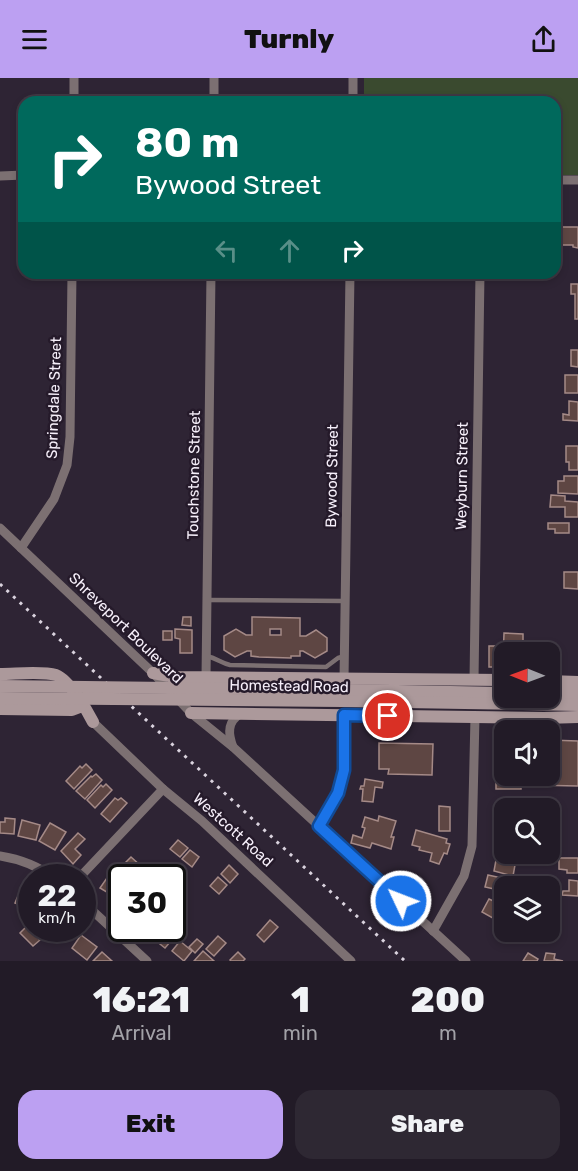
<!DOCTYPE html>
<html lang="en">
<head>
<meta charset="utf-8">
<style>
	body { margin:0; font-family:Rubik,sans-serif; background:#2e2833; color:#f1f3f6; height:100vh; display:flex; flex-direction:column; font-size:22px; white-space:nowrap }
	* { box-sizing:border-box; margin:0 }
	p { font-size:20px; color:#a2a1a7 }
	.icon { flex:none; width:33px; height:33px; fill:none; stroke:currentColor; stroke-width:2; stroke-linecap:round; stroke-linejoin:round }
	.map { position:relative; height:883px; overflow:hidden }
	.panel { display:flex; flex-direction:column; background:#221b27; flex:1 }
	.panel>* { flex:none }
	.guide { position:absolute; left:18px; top:18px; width:543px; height:183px; border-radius:18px; box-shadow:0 3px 9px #0003,0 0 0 2px #3f3944; background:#00695c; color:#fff; overflow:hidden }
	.needle { width:39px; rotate:271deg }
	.controls { position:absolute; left:494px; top:564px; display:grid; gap:12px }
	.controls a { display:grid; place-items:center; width:66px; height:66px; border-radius:12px; background:#221b27; box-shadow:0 3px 9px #0003,0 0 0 2px #3f3944; font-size:30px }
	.speed { position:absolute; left:18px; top:786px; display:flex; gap:12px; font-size:30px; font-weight:700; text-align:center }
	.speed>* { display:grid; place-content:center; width:78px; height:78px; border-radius:50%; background:#221b27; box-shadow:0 3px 9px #0003,0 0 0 2px #3f3944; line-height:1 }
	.speed small { font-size:15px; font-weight:400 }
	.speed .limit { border:3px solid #111; border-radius:9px; background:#fff; color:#111 }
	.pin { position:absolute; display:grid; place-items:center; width:51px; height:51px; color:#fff; margin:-26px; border:3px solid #fff; border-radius:50%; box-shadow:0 2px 6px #0007 }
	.me { position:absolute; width:66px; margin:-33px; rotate:313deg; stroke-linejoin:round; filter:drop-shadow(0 0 4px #0008) }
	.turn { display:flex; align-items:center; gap:21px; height:126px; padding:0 18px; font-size:27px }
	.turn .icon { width:78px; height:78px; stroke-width:2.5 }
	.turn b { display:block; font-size:42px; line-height:51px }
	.lanes { display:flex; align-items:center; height:57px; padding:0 18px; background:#0003; justify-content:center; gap:30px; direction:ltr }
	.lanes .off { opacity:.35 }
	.eta { display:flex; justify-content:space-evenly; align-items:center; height:102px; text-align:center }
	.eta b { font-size:36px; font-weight:800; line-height:42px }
	.cta { display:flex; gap:12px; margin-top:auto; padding:12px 18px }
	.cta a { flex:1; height:69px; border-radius:18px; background:#bca0f2; color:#111; font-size:24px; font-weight:800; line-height:69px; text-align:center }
	.cta a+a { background:#2e2833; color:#f1f3f6 }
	header { display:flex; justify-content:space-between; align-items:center; height:78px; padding:0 18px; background:#bca0f2; color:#111; font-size:27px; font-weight:800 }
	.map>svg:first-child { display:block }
</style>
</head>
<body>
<header><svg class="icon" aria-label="menu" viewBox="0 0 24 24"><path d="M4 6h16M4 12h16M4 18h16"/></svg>Turnly<svg class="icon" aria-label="share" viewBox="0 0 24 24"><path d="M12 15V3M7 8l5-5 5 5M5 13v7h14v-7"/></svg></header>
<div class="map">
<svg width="578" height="883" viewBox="0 0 578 883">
	<rect width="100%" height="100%" fill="#2e2434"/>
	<path fill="#3a4a2f" d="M364 0H578V97H555V24H364Z"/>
	<g fill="#5e4643" stroke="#a58a87" stroke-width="1.5" fill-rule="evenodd">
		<path d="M562 149H578V170L573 169V167H562Z"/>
		<path d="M571 206H578V241H575V216H571Z"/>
		<path d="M571 272H578V289L571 288Z"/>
		<rect x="565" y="297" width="13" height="18"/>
		<path d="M569 323 578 324V343L563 342V336L569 337Z"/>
		<path d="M566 368H578V392H569V384H566Z"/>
		<path d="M564 398H578V416L558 415V403H564Z"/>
		<path d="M551 417 565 418V423L578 424V439H565V429H550Z"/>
		<path d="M548 445H569V455H555V451H548Z"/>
		<path d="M564 494H578V511L564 510Z"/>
		<path d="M183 539H191V548L182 547Z"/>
		<path d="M252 539 300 540V558H306L316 552 327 560V573L315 580 303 573H300V578H291V580L259 579 251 578V573H247L235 579 224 572V558L236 551 246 557H252ZM270 551H281V557H270Z"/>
		<path d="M175 551 192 552V575H180V561L175 560Z"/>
		<rect x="163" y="553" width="9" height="9"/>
		<path d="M504 555 523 556V572H530V574H504L503 583Z"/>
		<rect x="489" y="568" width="10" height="21"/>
		<path d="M549 662 578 663V708L532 707V698H549Z"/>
		<path d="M379 665 433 666 432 697 388 696 389 691H379Z"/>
		<path d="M86 686 92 692 74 711 66 703 80 688 82 690Z"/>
		<path d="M96 696 102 702 85 721 76 713 91 698 92 699Z"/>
		<path d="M496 696 521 698V711H496Z"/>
		<path d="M365 701 383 704 382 710 375 709 373 724 362 723 363 711H360L361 708H364Z"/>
		<path d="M106 706 112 712 95 730 87 722 101 707 103 709Z"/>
		<path d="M115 720 118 722 121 720 127 725 110 744 101 736Z"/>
		<path d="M439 728 450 729V753H439Z"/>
		<path d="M379 738 396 743 391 759H394L391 771 372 765 370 770 351 765 353 757 362 760 365 750 362 749 365 739 378 743Z"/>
		<path d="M5 740 15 741 14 756 0 755V744H5Z"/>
		<path d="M22 742 40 747 36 762 18 758Z"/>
		<path d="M50 745 66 754 55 772 39 763Z"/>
		<path d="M416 752 447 761 446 765 450 766 447 776 444 775 439 786 430 783 432 775 419 772 420 769 412 767Z"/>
		<path d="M78 755 85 761 75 771 81 777 73 786 61 773Z"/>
		<path d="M178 762 188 770 180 779 170 771Z"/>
		<path d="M190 772 199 779 192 789 182 781Z"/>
		<path d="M131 779 141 788 130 800H123L117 793Z"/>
		<path d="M559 780H578V795H567V792L559 791Z"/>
		<path d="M496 782 515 787 513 798 494 793Z"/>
		<path d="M229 787 238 796 230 805 221 796Z"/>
		<path d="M146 788 158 800H147L140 793Z"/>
		<path d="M109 797 119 804 110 816 100 810Z"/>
		<path d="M488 797 502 800 499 812 485 809Z"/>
		<path d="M218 799 227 807 219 816 210 808Z"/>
		<path d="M569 802 578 803V818L562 817 563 813H569Z"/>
		<path d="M22 808 32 812 27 829 15 825Z"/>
		<path d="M489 821 504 828 498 843 482 834Z"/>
		<path d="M270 842 278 849 264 864 257 857Z"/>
		<path d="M27 848 40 862 33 868 20 855Z"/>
		<path d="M62 850H77L72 859Z"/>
		<path d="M169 851 176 857 165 870 155 862 161 853 165 856Z"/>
		<path d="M81 857 97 869 87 882 72 870Z"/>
		<path d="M218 858 226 865 214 878 206 871Z"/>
		<path d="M197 861 203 866 195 875 189 869Z"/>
		<path d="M180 863 192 873 184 883 172 873Z"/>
		<path d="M203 873 214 883H194Z"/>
		<path d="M102 874 112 883H93Z"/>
		<path d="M238 874 245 881 243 883H231L230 882Z"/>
		<path d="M528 875 538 881 537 883H523Z"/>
		<path d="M546 875 555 876 554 881 563 883H544Z"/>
	</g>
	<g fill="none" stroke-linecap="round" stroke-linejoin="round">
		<g stroke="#7c7072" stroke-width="4.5">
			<path d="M207 522 345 523"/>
			<path d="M206 578C217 580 221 585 230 587L326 589 338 580 345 578"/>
		</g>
		<g stroke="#7c7072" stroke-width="9">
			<path d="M74 24V0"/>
			<path d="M214 24V0"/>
			<path d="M353 24V0"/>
			<path d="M0 98 24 97"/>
			<path d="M555 102H578"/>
			<path d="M0 450 153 595 191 635 233 669 466 883"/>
			<path d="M21 470 54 421 67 387 70 359 72 195"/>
			<path d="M206 599 211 195"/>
			<path d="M344 602 350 195"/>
			<path d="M474 602 480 195"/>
			<path d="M93 644 163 711 202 743 351 883"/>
			<path d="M233 669C228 656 227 644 240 636"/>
			<path d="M319 748 338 715 344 692V637"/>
			<path d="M0 778C19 781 38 788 54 800"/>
			<path d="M79 800 163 711"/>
			<path d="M82 823 147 883"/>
			<path d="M433 853 464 798 472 768 475 639"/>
		</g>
		<g stroke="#ac999b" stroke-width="12">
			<path d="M153 595 175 599 504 602"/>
			<path d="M0 596C16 596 42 593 56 597 69 602 87 632 93 644"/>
			<path d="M549 603 578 604"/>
			<path d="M344 612 504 615"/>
			<path d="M549 615H578"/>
			<path d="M343 623 578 627"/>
			<path d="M0 631 72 632 80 629 82 624"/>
			<path d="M191 635 544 640 578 639"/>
		</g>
		<path stroke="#dad3de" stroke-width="3" stroke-dasharray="3 6" stroke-linecap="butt" d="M0 506 405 883"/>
		<g stroke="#ac999b" stroke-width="12">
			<path d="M0 608 344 612"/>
			<path d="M0 620 343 623"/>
		</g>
	</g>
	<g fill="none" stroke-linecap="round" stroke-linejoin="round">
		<defs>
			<path id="route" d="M388 638 344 637V692L338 715 319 748 401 823"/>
		</defs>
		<use href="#route" stroke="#114b97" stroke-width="15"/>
		<use href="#route" stroke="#1a73e8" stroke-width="10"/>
	</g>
	<g text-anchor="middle" stroke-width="5" stroke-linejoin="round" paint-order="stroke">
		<g font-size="15" fill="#f6effa" stroke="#251a2a">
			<text transform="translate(54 320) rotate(-88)" y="5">Springdale Street</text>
			<text transform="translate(194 397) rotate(-89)" y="5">Touchstone Street</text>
			<text transform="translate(332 398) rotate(-89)" y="5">Bywood Street</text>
			<text transform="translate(462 398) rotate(-89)" y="5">Weyburn Street</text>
			<text transform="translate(126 550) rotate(44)" y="5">Shreveport Boulevard</text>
			<text transform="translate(289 608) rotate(1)" y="5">Homestead Road</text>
			<text transform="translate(233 752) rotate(42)" y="5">Westcott Road</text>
		</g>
	</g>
</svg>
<div class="controls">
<a><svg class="needle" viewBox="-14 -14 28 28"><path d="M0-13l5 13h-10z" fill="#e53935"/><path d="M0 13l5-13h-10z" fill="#a2a1a7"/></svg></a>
<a><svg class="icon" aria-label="sound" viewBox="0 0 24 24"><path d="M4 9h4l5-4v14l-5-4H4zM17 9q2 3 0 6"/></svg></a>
<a><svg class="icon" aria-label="search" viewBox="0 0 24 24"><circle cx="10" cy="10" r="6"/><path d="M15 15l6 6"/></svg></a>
<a><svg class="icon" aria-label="layers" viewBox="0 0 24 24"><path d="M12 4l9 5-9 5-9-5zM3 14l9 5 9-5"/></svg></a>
</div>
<div class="speed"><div>22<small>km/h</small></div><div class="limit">30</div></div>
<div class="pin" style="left:388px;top:638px;background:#d93025"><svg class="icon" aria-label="arrive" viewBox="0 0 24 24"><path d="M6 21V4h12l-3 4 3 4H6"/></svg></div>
<svg class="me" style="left:401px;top:823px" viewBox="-20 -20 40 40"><circle r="17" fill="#1a73e8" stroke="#fff" stroke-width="3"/><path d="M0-11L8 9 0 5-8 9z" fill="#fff"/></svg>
<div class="guide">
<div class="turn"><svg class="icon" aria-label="right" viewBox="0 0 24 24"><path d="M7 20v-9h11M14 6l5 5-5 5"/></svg><div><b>80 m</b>Bywood Street</div></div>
<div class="lanes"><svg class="icon off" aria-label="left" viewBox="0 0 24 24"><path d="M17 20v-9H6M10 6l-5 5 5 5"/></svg><svg class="icon off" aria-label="ahead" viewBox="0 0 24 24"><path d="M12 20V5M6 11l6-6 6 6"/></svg><svg class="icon" aria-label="right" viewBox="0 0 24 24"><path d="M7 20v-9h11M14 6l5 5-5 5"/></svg></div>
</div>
</div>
<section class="panel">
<div class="eta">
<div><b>16:21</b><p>Arrival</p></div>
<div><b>1</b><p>min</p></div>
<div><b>200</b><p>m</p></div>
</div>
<div class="cta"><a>Exit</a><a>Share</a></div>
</section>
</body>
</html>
